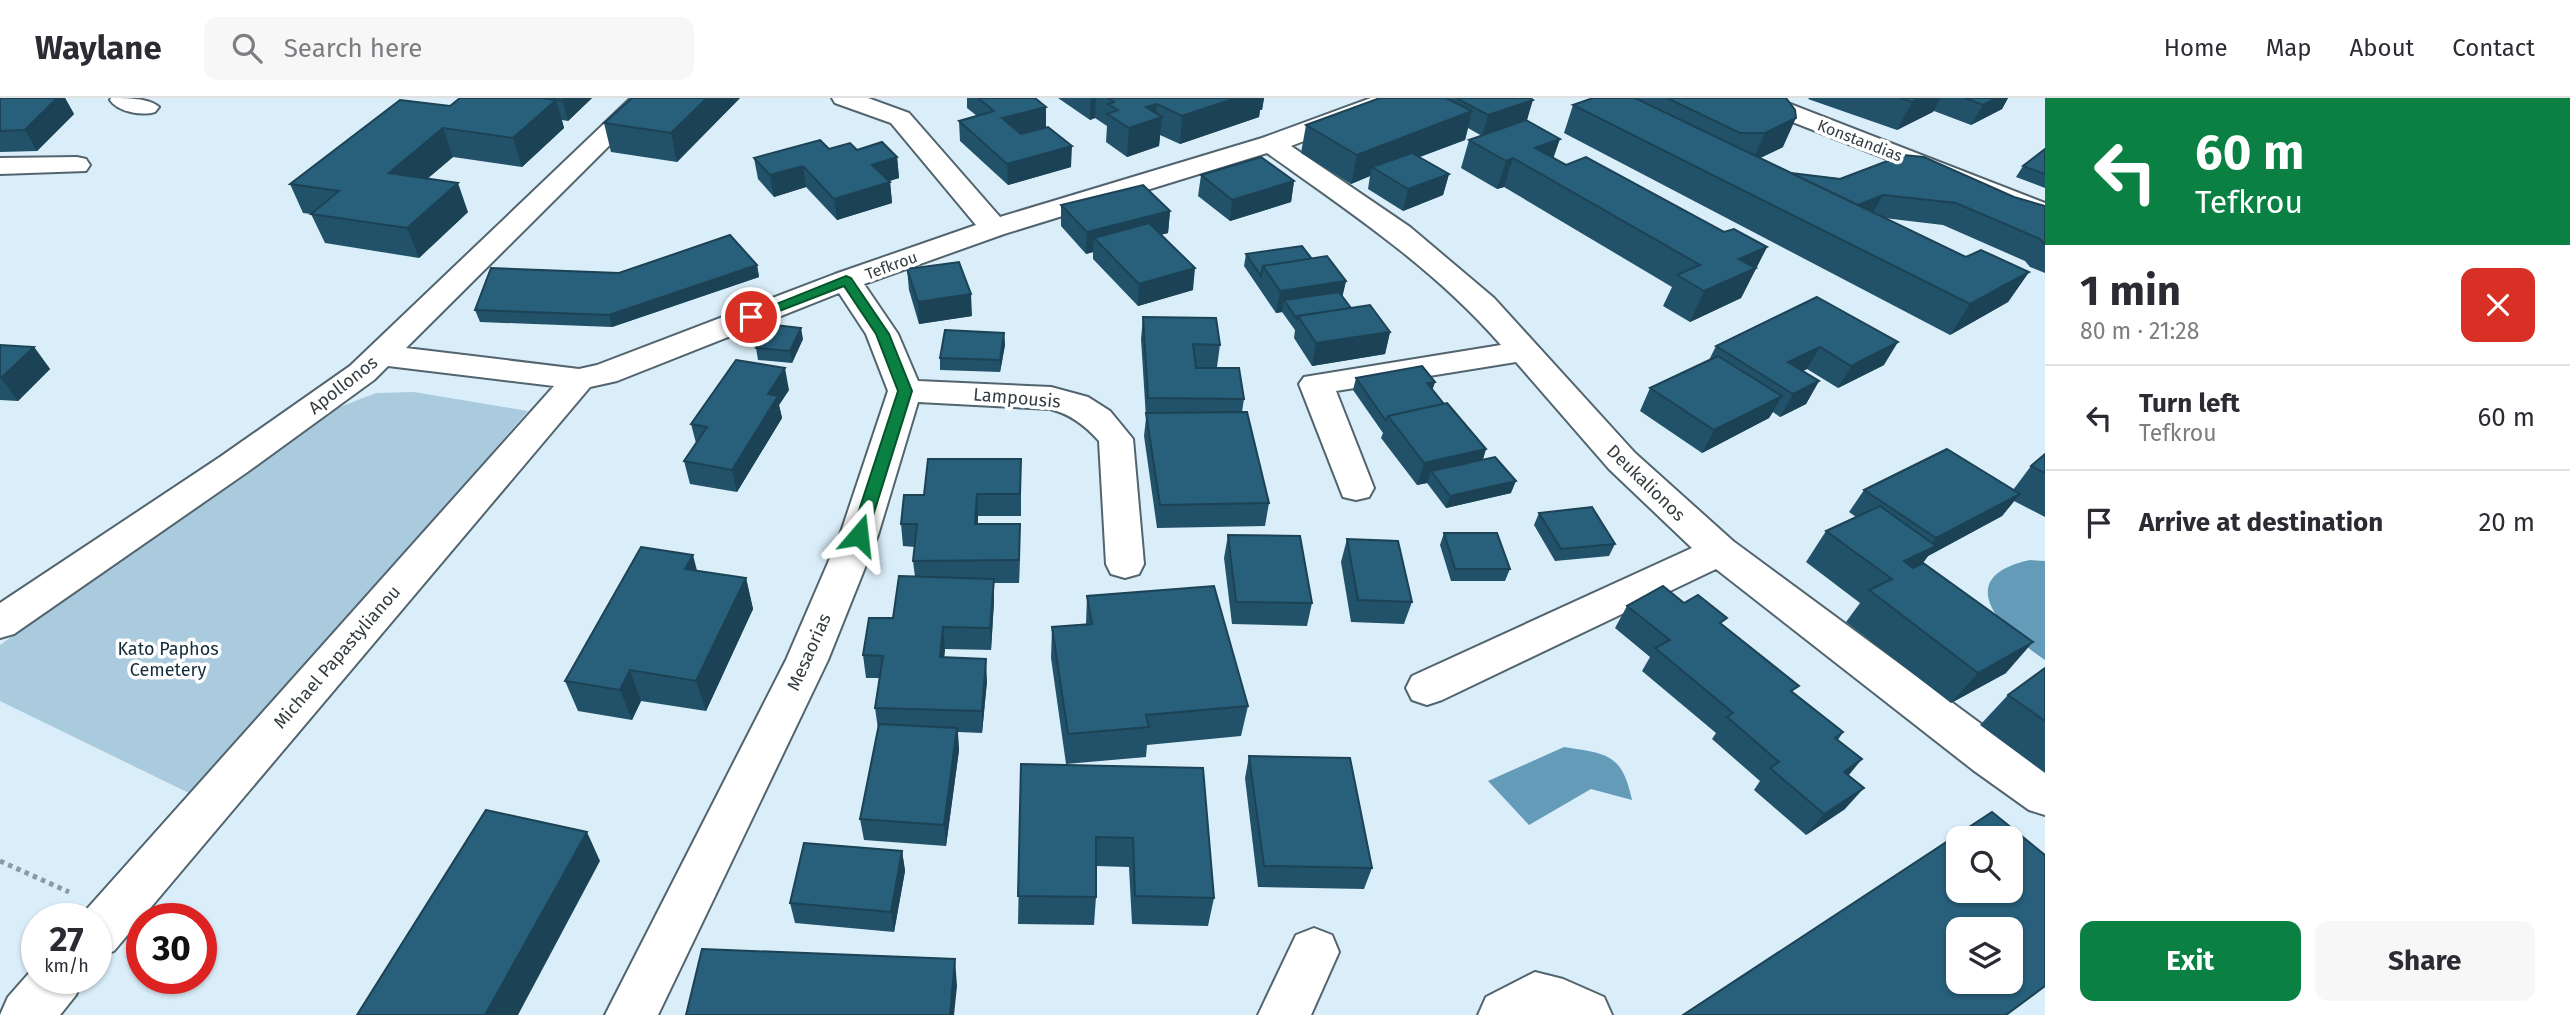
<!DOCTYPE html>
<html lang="en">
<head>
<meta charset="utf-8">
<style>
	body { margin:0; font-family:"Fira Sans",sans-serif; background:#f7f7f7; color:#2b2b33; height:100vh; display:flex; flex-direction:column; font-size:26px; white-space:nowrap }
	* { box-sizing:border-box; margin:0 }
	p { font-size:23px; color:#7c7c81 }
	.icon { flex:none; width:38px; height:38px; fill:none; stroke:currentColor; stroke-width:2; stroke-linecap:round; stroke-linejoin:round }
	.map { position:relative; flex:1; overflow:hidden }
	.side { display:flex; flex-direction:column; background:#fff; width:525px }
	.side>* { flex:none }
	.banner { background:#0b8043; color:#fff; overflow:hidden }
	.tools { position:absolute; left:1946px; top:728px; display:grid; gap:14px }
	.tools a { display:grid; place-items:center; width:77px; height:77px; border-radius:14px; background:#fff; box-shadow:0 2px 5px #0004; font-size:35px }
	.speed { position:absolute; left:21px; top:805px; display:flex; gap:14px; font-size:35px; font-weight:700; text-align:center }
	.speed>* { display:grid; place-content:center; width:91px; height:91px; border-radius:50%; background:#fff; box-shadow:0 2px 5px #0004; line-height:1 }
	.speed small { font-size:18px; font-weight:400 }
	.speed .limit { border:10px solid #d22; background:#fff; color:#111 }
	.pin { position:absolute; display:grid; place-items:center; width:60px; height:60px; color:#fff; margin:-30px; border:4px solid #fff; border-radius:50%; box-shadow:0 2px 7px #0007 }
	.me { position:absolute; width:77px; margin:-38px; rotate:17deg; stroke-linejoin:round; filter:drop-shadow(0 0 5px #0008) }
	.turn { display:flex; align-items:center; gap:24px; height:147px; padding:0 35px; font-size:32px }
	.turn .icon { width:91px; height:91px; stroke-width:2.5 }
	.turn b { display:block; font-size:49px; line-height:60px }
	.round { display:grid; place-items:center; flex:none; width:74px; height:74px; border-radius:14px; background:#f7f7f7 }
	.summary { display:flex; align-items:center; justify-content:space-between; height:119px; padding:0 35px }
	h1 { font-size:42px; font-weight:700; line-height:52px }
	.primary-button { display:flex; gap:14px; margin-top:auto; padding:14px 35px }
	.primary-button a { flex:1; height:80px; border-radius:14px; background:#0b8043; color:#fff; font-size:28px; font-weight:700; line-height:80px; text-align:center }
	.primary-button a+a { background:#f7f7f7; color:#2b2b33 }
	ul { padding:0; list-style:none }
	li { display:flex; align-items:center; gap:21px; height:105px; padding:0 35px; border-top:2px solid #e1e1e2 }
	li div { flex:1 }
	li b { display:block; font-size:26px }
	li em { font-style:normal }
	header { display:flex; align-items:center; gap:42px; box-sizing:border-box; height:98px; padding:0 35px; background:#fff; border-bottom:2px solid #e1e1e2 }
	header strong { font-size:33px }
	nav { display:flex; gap:38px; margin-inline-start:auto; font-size:24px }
	.search { width:490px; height:63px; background:#f7f7f7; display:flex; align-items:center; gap:18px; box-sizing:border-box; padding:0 24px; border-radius:14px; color:#7c7c81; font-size:26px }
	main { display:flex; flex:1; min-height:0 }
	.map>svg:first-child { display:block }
</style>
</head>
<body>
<header>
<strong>Waylane</strong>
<div class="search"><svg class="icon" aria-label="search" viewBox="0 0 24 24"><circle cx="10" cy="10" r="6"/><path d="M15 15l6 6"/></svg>Search here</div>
<nav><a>Home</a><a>Map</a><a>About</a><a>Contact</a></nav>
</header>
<main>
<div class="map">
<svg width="2045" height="917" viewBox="0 0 2045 917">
	<rect width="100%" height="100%" fill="#daeef9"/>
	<path fill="#aacbdd" d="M414 294 528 313 195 698 0 603V547L327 314 376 295Z"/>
	<g fill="#649bb8">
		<path d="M2030 462 2045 463V562C2005 535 1947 480 2030 462Z"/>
		<path d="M1564 649C1607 656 1622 655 1632 702L1591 691 1529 727 1488 683Z"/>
	</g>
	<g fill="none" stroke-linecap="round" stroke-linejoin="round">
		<defs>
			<g id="minor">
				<path d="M111 0C126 0 149 0 159 9L155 14C142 18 118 14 110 2Z"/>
				<path d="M631 0H657L406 250 579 271 597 267 835 176 976 127 891 25 835 5 832 0H868L909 15 1000 119 1262 40 1371 0H1406L1403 5 1291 48 1410 129 1494 200 1635 355 1733 443 2045 673V717L2029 712 1973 672 1716 471 1442 602 1427 607 1412 602 1406 590 1412 578 1692 450 1609 371 1516 264 1336 293 1374 390 1369 399 1356 402 1343 399 1299 286 1304 279 1501 247C1434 170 1350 114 1267 55L1004 136 864 186 898 236 918 283 1051 289 1088 299 1110 313 1133 341 1144 466 1139 476 1125 480 1111 476 1106 466 1099 343C1085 327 1070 316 1050 311L918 304 878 437 828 562 658 917H605L786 562 840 437 888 293 866 236 839 195 617 283 590 289 114 853 96 860V821H78L554 288 388 268 374 282 246 375 14 536 0 540V505L220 359 350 268Z"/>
				<path d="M1741 0H1775L2045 105V123L1744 5Z"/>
				<path d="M77 59 86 61 90 67 86 73 0 76V60Z"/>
				<path d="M1314 830 1332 837 1339 854 1311 917H1258L1296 837Z"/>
				<path d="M37 866V880H83L76 897 60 917H0L8 899Z"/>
				<path d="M1535 874 1563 881 1604 899 1612 917H1478L1486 899Z"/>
			</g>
		</defs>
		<use href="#minor" stroke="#52646e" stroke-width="4"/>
		<path stroke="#8b99a1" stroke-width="5" stroke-dasharray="4.5 4.5" stroke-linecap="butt" d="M0 763 69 794"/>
		<use href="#minor" fill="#fff" fill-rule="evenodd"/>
	</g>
	<g fill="#225269">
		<path d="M0 0H65L74 16 37 53 0 54Z"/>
		<path d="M592 0 568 23 562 22 564 30 522 69 453 59 428 80 468 114 419 160 325 145 311 116 303 115 290 86 450 8Z"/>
		<path d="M632 0H740L677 64 611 54 604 25Z"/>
		<path d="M967 0H1035L1046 9V29L1071 69 1008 87 960 43 959 23 977 18 967 10Z"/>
		<path d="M1058 0H1264L1262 12H1260L1259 19 1180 46 1160 37 1159 48 1127 59 1106 44 1107 28 1095 20 1090 22Z"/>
		<path d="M1380 0H1530L1527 22 1526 23 1553 60 1566 67 1724 134 1767 149 1741 200 1690 224 1663 208 1672 189 1504 89 1497 91 1461 70 1469 42 1482 38 1468 30 1465 42 1419 59 1449 76 1443 97 1403 113 1368 91 1370 78 1351 86 1301 55 1306 27Z"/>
		<path d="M1593 0H1786L1783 49 1760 60 1791 75 2014 99 2045 108V175L2030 169 2025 163 1943 127 1884 120 1966 159 2029 174 2008 204 1950 237 1564 35 1573 7Z"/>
		<path d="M1809 0H2008L2002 11 1971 27 1934 13 1897 32 1808 1Z"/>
		<path d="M829 51 857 52 897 59 899 80 889 83 890 84 892 105 837 122 806 89 774 99 758 81 754 60Z"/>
		<path d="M2045 51V90L2016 79 2023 68Z"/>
		<path d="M1201 77 1294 83 1291 104 1230 123 1198 98Z"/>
		<path d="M1061 107 1170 113 1168 135 1160 137 1193 192 1138 208 1093 161V154L1086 156 1061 128Z"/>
		<path d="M1246 156 1312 161 1346 183 1342 198 1351 210 1390 234 1385 256 1312 268 1294 240 1295 232 1282 214 1276 215 1244 168Z"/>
		<path d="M757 167 759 179 612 229 480 224 475 212Z"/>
		<path d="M907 171 972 218 919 226 909 192Z"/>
		<path d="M1817 199 1884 267 1838 290 1807 271 1803 273 1819 283 1806 306 1780 319 1773 314 1769 320 1702 355 1640 313 1650 290 1709 262 1716 248Z"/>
		<path d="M1143 219 1220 247 1217 269H1196V270L1244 301 1242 314 1269 405 1265 428 1157 430 1144 338 1146 320 1141 241Z"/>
		<path d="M1004 235 1005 247 1000 274 940 272V260Z"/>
		<path d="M803 241 792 265 758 262 756 250Z"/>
		<path d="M0 247 34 249 50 271 18 303 0 302Z"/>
		<path d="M1356 280 1435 284 1432 292 1444 306 1486 351 1483 362 1511 395 1446 410 1427 385 1417 387 1381 340 1383 335 1353 292Z"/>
		<path d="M789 292 779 307 782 320 737 394 690 386 684 363 696 345 691 326Z"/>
		<path d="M2045 356V419L2014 403 2002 418 1928 458 1923 465 2006 575 1951 605 1846 524 1860 505 1806 464 1826 433 1856 419 1849 414 1864 392H2013L2031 368Z"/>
		<path d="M1021 361V418H978V426L1020 449 1019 485H994V503L991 552 945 551 944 559 987 583 982 635 958 634 959 652 946 748 864 742 860 721 878 631 875 610 880 580H866L863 557 893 520 915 479 913 463 915 449 903 448 901 426 924 397Z"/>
		<path d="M1539 415 1615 446 1609 458 1555 463 1534 427Z"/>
		<path d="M1444 435 1510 471 1505 483H1451L1440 447Z"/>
		<path d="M1228 437 1312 505 1307 528 1232 526 1224 460Z"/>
		<path d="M1347 441 1412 504 1404 526 1351 524 1341 464Z"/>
		<path d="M697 473 746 480 753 511 706 613 641 603 632 622 578 613 565 583Z"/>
		<path d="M1087 498 1248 608 1241 638 1147 647 1146 659 1066 666 1051 560 1052 529 1086 526Z"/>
		<path d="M1684 505 1723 528 1794 595 1843 634 1838 642 1849 677 1845 711 1806 737 1754 692 1760 683 1712 641 1716 635 1642 573 1650 559 1615 530 1627 508Z"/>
		<path d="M2045 570V675L1980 627 2008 597Z"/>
		<path d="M1249 658 1372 770 1364 791 1258 789 1245 680Z"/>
		<path d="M1021 666 1203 670 1214 800 1208 828 1132 826 1129 769 1096 768V799L1094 827 1018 826Z"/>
		<path d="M902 753 905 773 894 834 795 825 790 805Z"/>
	</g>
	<g fill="#1c4255">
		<path d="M57 0H65L74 16 37 53 25 32Z"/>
		<path d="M566 0H592L568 23 563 3Z"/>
		<path d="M707 0H740L677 64 671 35Z"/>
		<path d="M1091 0H1096L1095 20 1090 22Z"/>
		<path d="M1236 0H1264L1262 12H1260L1259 19 1180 46 1182 18Z"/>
		<path d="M1920 0H1941L1933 14 1897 32 1912 4Z"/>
		<path d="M1996 0H2008L2002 11 1971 27 1983 7Z"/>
		<path d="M556 2 564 30 522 69 513 40Z"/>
		<path d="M1533 2 1527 22 1482 38 1488 17Z"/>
		<path d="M1157 6 1156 21 1162 19 1159 48 1127 59 1129 30 1146 9Z"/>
		<path d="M1046 9V29L1003 40 1002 20Z"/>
		<path d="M1472 13 1465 42 1380 74 1372 69 1370 78 1351 86 1357 57Z"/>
		<path d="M1796 20 1783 49 1752 64 1765 35Z"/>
		<path d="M443 30 453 59 400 104 389 75Z"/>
		<path d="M1560 41 1550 70 1535 50Z"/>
		<path d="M1072 48 1071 69 1008 87 1007 66Z"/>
		<path d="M897 59 899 80 874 88 872 67Z"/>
		<path d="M1513 60 1504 89 1497 91 1506 63Z"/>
		<path d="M803 68 806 89 774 99 770 77Z"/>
		<path d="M1449 76 1443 97 1403 113 1408 91Z"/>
		<path d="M1294 83 1291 104 1230 123 1232 102Z"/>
		<path d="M890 84 892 105 837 122 834 101Z"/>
		<path d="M458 85 468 114 419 160 407 130Z"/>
		<path d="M1883 97 1871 118 1847 112Z"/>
		<path d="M1170 113 1168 135 1105 151 1094 140 1093 154 1086 156 1087 134Z"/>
		<path d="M1767 149 1741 200 1690 224 1704 193 1739 161Z"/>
		<path d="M757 167 759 179 612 229 609 217Z"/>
		<path d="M1195 170 1193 192 1138 208 1139 186Z"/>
		<path d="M2029 174 2008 204 1950 237 1970 206Z"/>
		<path d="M1346 183 1341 205 1284 202 1282 214 1276 215 1280 193Z"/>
		<path d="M971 196 972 218 919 226 918 204Z"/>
		<path d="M801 230 803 241 792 265 790 253Z"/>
		<path d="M1390 234 1385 256 1312 268 1316 245Z"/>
		<path d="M1004 235 1005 247 1000 274V262Z"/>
		<path d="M1898 244 1884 267 1838 290 1851 268Z"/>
		<path d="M34 249 50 271 18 303 1 280Z"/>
		<path d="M1820 249 1807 271 1775 287 1788 264Z"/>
		<path d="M785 270 789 292 779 307 782 320 737 394 732 372 768 296Z"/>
		<path d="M1819 283 1806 306 1780 319 1793 296Z"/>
		<path d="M1435 284 1431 296 1427 285Z"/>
		<path d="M1782 298 1769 320 1702 355 1714 332Z"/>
		<path d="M1486 351 1478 374 1431 373 1427 385 1417 387 1424 365Z"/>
		<path d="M1516 383 1511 395 1446 410 1450 398Z"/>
		<path d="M977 396 978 418 976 449 975 426Z"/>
		<path d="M2020 396 2002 418 1928 458 1912 479 1904 463 1927 452 1936 440Z"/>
		<path d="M1020 426V449L1019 485V462Z"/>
		<path d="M693 457 701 488 685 471Z"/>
		<path d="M746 480 753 511 706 613 696 583Z"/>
		<path d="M994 481V503L991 552 990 530Z"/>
		<path d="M943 529 945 551 942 582 940 559Z"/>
		<path d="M2033 544 2006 575 1951 605 1978 575Z"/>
		<path d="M986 561 987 583 982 635V613Z"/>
		<path d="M630 572 641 603 632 622 620 592Z"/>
		<path d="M957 630 959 652 946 748 944 727Z"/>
		<path d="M1862 661 1844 683V674Z"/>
		<path d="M1864 690 1845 711 1806 737 1824 716Z"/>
		<path d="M587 734 600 763 518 917H485Z"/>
		<path d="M902 753 905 773 894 834 891 814Z"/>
		<path d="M955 861 957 888 954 917H950Z"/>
	</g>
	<g fill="#285f7a" stroke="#1c4255" stroke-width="2" fill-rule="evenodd">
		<path d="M0 0H57L25 32 0 33Z"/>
		<path d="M460 0H542L556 2 513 40 443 30 389 75 458 85 407 130 311 116 339 93 290 86 400 2 450 8Z"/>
		<path d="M542 0H566L563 3Z"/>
		<path d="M632 0H707L671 35 604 25Z"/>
		<path d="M978 0H1035L1046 9 1002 20 1021 36 1048 29 1072 48 1007 66 959 23 994 13Z"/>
		<path d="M1108 0H1236L1182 18 1157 6 1146 9 1162 19 1129 30 1107 16 1118 12 1108 6 1114 4Z"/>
		<path d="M1380 0H1446L1472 13 1357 57 1306 27Z"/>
		<path d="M1456 0H1530L1533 2 1488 17Z"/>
		<path d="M1593 0H1635L1966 159 1981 152 2029 174 1970 206 1573 7Z"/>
		<path d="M1667 0H1786L1795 12 1796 20 1765 35H1740Z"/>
		<path d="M1900 0H1920L1912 4Z"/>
		<path d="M1965 0H1996L1983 7Z"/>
		<path d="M1526 22 1560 41 1535 50 1566 67 1586 59 1724 134 1734 131 1767 149 1739 161 1756 170 1704 193 1677 177 1700 167 1513 60 1506 63 1469 42Z"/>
		<path d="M820 42 829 51 850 45 857 52 882 44 897 59 872 67 890 84 834 101 803 68 770 77 754 60Z"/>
		<path d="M2045 51V76L2023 68Z"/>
		<path d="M1412 55 1449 76 1408 91 1372 69Z"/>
		<path d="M1903 57 1924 59 2014 99 2045 108V147L2040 141 1956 105 1883 97 1858 107 1791 75 1840 81Z"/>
		<path d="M1261 59 1294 83 1232 102 1201 77Z"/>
		<path d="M1143 87 1170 113 1087 134 1061 107Z"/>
		<path d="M1149 125 1195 170 1139 186 1094 140Z"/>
		<path d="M730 137 757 167 609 217 475 212 491 170 619 175Z"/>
		<path d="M1302 148 1312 161 1263 168 1261 178 1246 156Z"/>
		<path d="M1327 158 1346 183 1280 193 1263 168Z"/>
		<path d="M959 164 971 196 918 204 907 171Z"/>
		<path d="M1339 194 1351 210 1298 218 1297 221 1284 202Z"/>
		<path d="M1817 199 1898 244 1851 268 1820 249 1788 264 1819 283 1793 296 1716 248Z"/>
		<path d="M1370 207 1390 234 1316 245 1298 218Z"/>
		<path d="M1143 219 1216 220 1220 247 1193 246 1196 270H1239L1244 301 1148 300Z"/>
		<path d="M767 226 801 230 790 253 756 250Z"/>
		<path d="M945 232 1004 235 1000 262 940 260Z"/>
		<path d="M0 247 34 249 1 280H0Z"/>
		<path d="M1718 258 1782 298 1714 332 1650 290Z"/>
		<path d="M736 262 785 270 768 296 778 298 732 372 684 363 707 329 691 326Z"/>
		<path d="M1422 268 1435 284 1427 285 1444 306 1388 318 1386 323 1356 280Z"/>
		<path d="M1447 305 1486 351 1424 365 1388 318Z"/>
		<path d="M1247 314 1269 405 1160 407 1146 315Z"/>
		<path d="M1947 351 2020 396 1936 440 1864 392Z"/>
		<path d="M2045 356V375L2031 368Z"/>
		<path d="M1495 359 1516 383 1450 398 1431 373Z"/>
		<path d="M928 361H1021L1020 396H977L975 426H1020L1019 462 913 463 917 426H901L904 397H924Z"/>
		<path d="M1880 408 1936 448 1904 463 1913 470 1923 465 2033 544 1978 575 1869 492 1892 481 1826 433Z"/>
		<path d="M1592 409 1615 446 1561 451 1539 415Z"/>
		<path d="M1444 435H1497L1510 471H1455Z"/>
		<path d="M1228 437 1300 438 1312 505 1236 504Z"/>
		<path d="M1347 441 1398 443 1412 504 1358 502Z"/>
		<path d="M641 449 693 457 685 471 746 480 696 583 630 572 620 592 565 583Z"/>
		<path d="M899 478 994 481 990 530 943 529 940 559 986 561 982 613 875 610 883 558 863 557 869 520H893Z"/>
		<path d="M1214 488 1248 608 1146 617 1149 629 1068 636 1052 529 1092 526 1087 498Z"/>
		<path d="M1663 488 1684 505 1698 497 1727 520 1720 525 1799 588 1791 593 1843 634 1835 640 1862 661 1844 674 1864 690 1824 716 1770 670 1779 664 1727 619 1733 615 1655 550 1670 542 1627 508Z"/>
		<path d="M2045 570V623L2008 597Z"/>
		<path d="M879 626 957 630 944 727 860 721Z"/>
		<path d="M1249 658 1350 660 1372 770 1264 768Z"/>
		<path d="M1021 666 1203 670 1214 800 1135 798 1133 740 1096 739V799L1018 798Z"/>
		<path d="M486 712 587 734 485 917H357Z"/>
		<path d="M1992 714 2045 757V888L2006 917H1683ZM1958 740H2011V793H1958ZM1958 831H2011V884H1958Z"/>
		<path d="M804 745 902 753 891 814 790 805Z"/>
		<path d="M702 851 955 861 950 917H686Z"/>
	</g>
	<path fill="#0b8043" stroke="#07532c" stroke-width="2" d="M846 178 851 180 889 236 912 293 867 437 859 443 851 437 898 293 876 236 844 188 756 222H746L744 219Z"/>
	<g text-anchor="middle" stroke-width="7" stroke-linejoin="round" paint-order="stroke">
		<g font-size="16" fill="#353d41" stroke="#fff">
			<text transform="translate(1860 42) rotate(21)" y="6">Konstandias</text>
			<text transform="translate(891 167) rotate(-20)" y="6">Tefkrou</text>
		</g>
		<g font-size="18" fill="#353d41" stroke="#fff">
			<text transform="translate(343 287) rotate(-38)" y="6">Apollonos</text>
			<text transform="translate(1017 300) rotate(5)" y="6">Lampousis</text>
			<text transform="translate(1646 385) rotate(44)" y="6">Deukalionos</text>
			<text transform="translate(809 554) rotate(-66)" y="6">Mesaorias</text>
			<text transform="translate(337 559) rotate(-49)" y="6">Michael Papastylianou</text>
		</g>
		<g font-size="18" fill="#122d3a" stroke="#fff">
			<text x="168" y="557">Kato Paphos<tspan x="168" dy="21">Cemetery</tspan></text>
		</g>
	</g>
</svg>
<div class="tools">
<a><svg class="icon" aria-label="search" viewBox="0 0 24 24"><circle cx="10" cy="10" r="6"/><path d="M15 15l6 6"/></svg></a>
<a><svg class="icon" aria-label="layers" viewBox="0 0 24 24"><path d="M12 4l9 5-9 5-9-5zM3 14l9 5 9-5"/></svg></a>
</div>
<div class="speed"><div>27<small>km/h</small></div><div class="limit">30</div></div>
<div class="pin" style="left:751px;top:219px;background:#d93025"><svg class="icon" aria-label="arrive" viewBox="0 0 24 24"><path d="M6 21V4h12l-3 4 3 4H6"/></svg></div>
<svg class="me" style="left:859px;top:437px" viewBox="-20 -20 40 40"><path d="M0-17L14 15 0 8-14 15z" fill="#0b8043" stroke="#fff" stroke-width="4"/></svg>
</div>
<section class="side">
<div class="banner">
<div class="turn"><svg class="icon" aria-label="left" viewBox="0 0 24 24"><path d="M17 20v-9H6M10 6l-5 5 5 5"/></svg><div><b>60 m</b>Tefkrou</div></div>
</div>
<div class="summary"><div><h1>1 min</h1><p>80 m · 21:28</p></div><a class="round" style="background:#d93025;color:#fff"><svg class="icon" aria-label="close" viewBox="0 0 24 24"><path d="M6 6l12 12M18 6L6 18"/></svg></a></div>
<ul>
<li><svg class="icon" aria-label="left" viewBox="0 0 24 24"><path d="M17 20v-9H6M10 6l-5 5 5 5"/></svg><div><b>Turn left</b><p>Tefkrou</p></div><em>60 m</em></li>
<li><svg class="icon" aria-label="arrive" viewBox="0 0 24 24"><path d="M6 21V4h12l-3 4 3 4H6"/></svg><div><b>Arrive at destination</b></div><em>20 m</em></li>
</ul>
<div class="primary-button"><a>Exit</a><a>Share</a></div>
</section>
</main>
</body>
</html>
